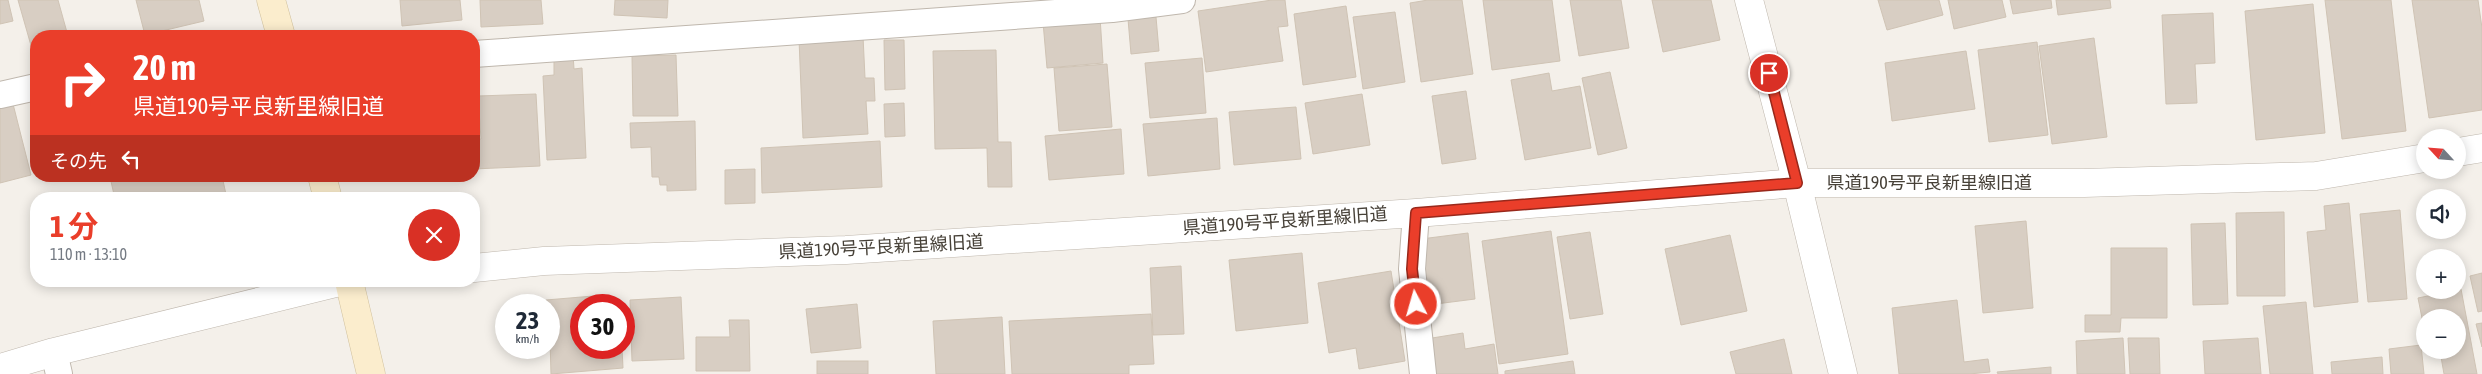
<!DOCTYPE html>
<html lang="ja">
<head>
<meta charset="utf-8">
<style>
	body { margin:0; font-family:"Asap Condensed","Noto Sans JP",sans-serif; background:#f2f2f3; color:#1f2937; height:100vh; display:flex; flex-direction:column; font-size:19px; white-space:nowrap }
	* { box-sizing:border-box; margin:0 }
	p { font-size:16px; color:#747a83 }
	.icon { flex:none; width:28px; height:28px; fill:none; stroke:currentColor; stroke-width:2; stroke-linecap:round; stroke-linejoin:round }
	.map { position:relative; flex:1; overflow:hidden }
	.details { position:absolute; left:30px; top:192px; width:450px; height:95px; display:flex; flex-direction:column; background:#fff; border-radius:20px; box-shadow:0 2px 12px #0003 }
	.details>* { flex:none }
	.banner { position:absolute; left:30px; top:30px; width:450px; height:152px; border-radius:20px; box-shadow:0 2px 12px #0003; background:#ea3e2a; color:#fff; overflow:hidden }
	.needle { width:32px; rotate:296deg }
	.buttons { position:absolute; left:2416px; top:129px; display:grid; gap:10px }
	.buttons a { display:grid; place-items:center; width:50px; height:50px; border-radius:50%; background:#fff; box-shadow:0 2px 12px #0003; font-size:25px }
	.speed { position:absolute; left:495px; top:294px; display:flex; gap:10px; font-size:25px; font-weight:700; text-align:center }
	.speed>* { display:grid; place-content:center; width:65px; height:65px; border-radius:50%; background:#fff; box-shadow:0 2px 12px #0003; line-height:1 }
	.speed small { font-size:12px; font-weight:400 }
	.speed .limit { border:8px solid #d22; background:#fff; color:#111 }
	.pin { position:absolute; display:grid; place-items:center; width:42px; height:42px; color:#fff; margin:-21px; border:2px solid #fff; border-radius:50%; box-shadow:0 1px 5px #0007 }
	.me { position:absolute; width:55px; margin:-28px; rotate:354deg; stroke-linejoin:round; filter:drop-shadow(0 0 4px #0008) }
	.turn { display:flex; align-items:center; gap:18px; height:105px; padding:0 20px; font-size:22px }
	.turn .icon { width:65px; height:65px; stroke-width:2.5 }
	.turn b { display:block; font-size:35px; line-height:42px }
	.then { display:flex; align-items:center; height:48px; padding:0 20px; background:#0003; gap:10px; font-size:19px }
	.round { display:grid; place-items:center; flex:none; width:52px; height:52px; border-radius:26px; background:#f2f2f3 }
	.headline { display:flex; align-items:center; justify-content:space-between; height:85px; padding:0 20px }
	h1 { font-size:30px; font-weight:700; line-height:38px; color:#ea3e2a }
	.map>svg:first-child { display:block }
</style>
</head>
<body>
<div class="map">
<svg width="2482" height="374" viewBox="0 0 2482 374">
	<rect width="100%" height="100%" fill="#f4f0ea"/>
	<g fill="#d8cec3" stroke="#cfc3b4">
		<path d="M0 0H8L13 21 0 24Z"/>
		<path d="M18 0H58L68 36H36V47L32 49Z"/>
		<path d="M136 0H199L204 21 145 35Z"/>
		<path d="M400 0H460L462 20 402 26Z"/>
		<path d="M480 0H541L543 24 481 27Z"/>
		<path d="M615 0H668L667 18 614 15Z"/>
		<path d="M1272 0H1285L1288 26 1278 27 1283 61 1206 72 1198 11Z"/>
		<path d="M1428 0H1462L1473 74 1421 82 1410 3Z"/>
		<path d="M1483 0H1552L1560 61 1492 70Z"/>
		<path d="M1570 0H1621L1629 48 1579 56Z"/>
		<path d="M1652 0H1711L1720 40 1663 52Z"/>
		<path d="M1878 0H1939L1943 15 1887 30Z"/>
		<path d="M1948 0H2002L2006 17 1954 29Z"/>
		<path d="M2010 0H2051L2052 8 2013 14Z"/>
		<path d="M2056 0H2110L2111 8 2058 15Z"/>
		<path d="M2325 0H2391L2406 131 2342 139Z"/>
		<path d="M2412 0H2478L2482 28V110L2429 118Z"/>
		<path d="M2313 4 2325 133 2256 140 2245 11Z"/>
		<path d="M1346 6 1356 77 1303 85 1294 14Z"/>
		<path d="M1395 12 1405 82 1363 89 1353 17Z"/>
		<path d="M2213 13 2215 63 2195 64 2197 103 2166 104 2162 15Z"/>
		<path d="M1100 17 1103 63 1047 68 1043 22Z"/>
		<path d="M1156 17 1159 51 1131 54 1128 19Z"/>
		<path d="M863 36 865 78H874L875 101H866L868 134 803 138 799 39Z"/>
		<path d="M2094 38 2107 137 2052 144 2039 46Z"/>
		<path d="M884 40H904L905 89 885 90Z"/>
		<path d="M2037 42 2048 135 1989 142 1978 50Z"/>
		<path d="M996 50 998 142H1011L1012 187H988L987 148 935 149 933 51Z"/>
		<path d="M1966 51 1975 109 1892 121 1885 63Z"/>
		<path d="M573 54 574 69 582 68 586 158 547 160 543 76 554 75V55Z"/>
		<path d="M676 55 678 116H633L632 56Z"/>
		<path d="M1202 58 1206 113 1150 118 1145 63Z"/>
		<path d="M1107 64 1112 127 1059 131 1054 68Z"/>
		<path d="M1610 72 1627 148 1598 155 1582 78Z"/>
		<path d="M1549 73 1552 91 1580 86 1591 148 1525 160 1511 80Z"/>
		<path d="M1466 91 1476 159 1442 164 1432 96Z"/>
		<path d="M536 94 540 166 474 169V140L481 139 478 96Z"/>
		<path d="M1362 94 1370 145 1313 154 1305 103Z"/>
		<path d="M12 100 31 175 0 183V103Z"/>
		<path d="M904 103 905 136 885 137 884 104Z"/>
		<path d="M1296 107 1301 159 1234 165 1229 112Z"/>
		<path d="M1217 118 1220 169 1148 176 1143 124Z"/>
		<path d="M695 121 696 190 667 191V185H660L659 177H652L651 147 631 148 630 123Z"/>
		<path d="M1121 129 1124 174 1049 180 1045 136Z"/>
		<path d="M880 141 882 187 762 193 761 148Z"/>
		<path d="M755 169V203L725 204V170Z"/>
		<path d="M114 176H222L227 199H115L110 177Z"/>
		<path d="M2349 203 2358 302 2314 307 2307 232 2326 230 2324 206Z"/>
		<path d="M2400 210 2407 299 2368 302 2360 214Z"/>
		<path d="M2284 212 2285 296H2237L2236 213Z"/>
		<path d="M2026 221 2033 308 1983 313 1975 226Z"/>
		<path d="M2225 223 2228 304 2193 305 2191 224Z"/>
		<path d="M1551 231 1568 354 1499 364 1482 241Z"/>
		<path d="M1590 232 1603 314 1570 319 1557 237Z"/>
		<path d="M1468 233 1475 299 1428 305 1421 239Z"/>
		<path d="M1730 235 1747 311 1681 325 1665 249Z"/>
		<path d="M2111 248H2167V318H2121L2120 332H2085V315H2111Z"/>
		<path d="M1302 253 1308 323 1236 331 1229 260Z"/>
		<path d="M1181 266 1184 334 1153 335 1150 268Z"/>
		<path d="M1391 271 1405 361 1359 369 1356 348 1329 353 1318 283Z"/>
		<path d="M2482 273V311L2478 312 2470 276Z"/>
		<path d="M2461 289 2477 374H2444L2440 351 2437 350H2458V318H2425V333L2418 298Z"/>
		<path d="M605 295V305H581V348H622L623 368 551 374 549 305H546V300Z"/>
		<path d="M681 297 684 359 632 361 630 300Z"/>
		<path d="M1957 300 1964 362 1988 359 1990 372 1969 374H1899L1892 308Z"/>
		<path d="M2306 302 2313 374H2270L2263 306Z"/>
		<path d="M857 304 861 348 811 353 806 309Z"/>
		<path d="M1151 314 1154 364 1129 365V374H1012L1009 321Z"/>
		<path d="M1002 317 1005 374H936L933 321Z"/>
		<path d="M729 320H749L750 371H696V337H730Z"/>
		<path d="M2482 323V347L2476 324Z"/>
		<path d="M1463 333 1465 349 1494 344 1498 374H1431L1426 339Z"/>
		<path d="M2123 338 2125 374H2077L2076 341Z"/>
		<path d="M2128 338H2159L2160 374H2130Z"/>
		<path d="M2258 338 2261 374H2205L2203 341Z"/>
		<path d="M1784 339 1792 374H1736L1730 352Z"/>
		<path d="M2421 345 2424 374H2391L2389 349Z"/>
		<path d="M2382 357 2383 374H2332L2331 362Z"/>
		<rect x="817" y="361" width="51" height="13"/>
		<path d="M1573 361 1575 374H1505V371Z"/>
		<path d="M2051 367V374H1998L1997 372Z"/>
	</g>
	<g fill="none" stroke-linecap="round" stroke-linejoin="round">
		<defs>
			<g id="minor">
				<path d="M474 54 1112 9 1182 0"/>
				<path d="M0 95 36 87"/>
				<path d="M1416 213 1412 269 1423 374"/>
				<path d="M54 352 59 374"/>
			</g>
			<g id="tertiary">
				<path d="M1749 0 1797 183 1843 374"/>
				<path d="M2458 152 2482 148"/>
				<path d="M474 268 544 261 846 250 1416 213 1797 183H2084L2316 176 2425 158"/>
				<path d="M0 368 54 352 344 281"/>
			</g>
			<g id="secondary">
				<path d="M271 0 281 36"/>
				<path d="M322 176 328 199"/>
				<path d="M349 281 371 374"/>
			</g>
		</defs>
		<use href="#minor" stroke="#bfb7ad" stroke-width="28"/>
		<use href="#tertiary" stroke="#bfb7ad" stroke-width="29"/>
		<use href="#secondary" stroke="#d0c09d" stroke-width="29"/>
		<use href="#minor" stroke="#fff" stroke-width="26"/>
		<use href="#tertiary" stroke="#fff" stroke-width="28"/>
		<use href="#secondary" stroke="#fbedcd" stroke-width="28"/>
	</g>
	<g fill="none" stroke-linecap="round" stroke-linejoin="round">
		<defs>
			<path id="route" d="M1416 304 1412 269 1416 213 1797 183 1769 73"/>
		</defs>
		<use href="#route" stroke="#98281b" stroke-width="12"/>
		<use href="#route" stroke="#ea3e2a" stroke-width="9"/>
	</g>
	<g text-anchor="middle" stroke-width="5" stroke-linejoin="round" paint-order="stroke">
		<g font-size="18" fill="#474138" stroke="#fff">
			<text x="1929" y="189">県道190号平良新里線旧道</text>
			<text transform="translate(1285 221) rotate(-4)" y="6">県道190号平良新里線旧道</text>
			<text transform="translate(881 247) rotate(-3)" y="6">県道190号平良新里線旧道</text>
		</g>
	</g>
</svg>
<div class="buttons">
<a><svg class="needle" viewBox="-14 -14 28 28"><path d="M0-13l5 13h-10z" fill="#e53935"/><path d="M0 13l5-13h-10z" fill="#747a83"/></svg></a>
<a><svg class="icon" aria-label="sound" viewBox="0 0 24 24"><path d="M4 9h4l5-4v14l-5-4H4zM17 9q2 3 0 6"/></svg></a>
<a>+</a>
<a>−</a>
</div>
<div class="speed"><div>23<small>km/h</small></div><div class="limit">30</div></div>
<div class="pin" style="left:1769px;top:73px;background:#d93025"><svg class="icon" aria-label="arrive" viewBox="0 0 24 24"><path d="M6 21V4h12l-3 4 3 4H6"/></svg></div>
<svg class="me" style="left:1416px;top:304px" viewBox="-20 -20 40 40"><circle r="17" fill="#ea3e2a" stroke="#fff" stroke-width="3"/><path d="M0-11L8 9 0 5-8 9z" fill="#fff"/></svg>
<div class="banner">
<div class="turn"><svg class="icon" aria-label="right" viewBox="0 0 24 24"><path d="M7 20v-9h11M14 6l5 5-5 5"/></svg><div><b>20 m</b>県道190号平良新里線旧道</div></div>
<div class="then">その先<svg class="icon" aria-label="left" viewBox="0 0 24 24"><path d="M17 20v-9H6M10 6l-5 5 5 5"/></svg></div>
</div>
<section class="details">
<div class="headline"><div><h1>1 分</h1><p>110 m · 13:10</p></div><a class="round" style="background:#d93025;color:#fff"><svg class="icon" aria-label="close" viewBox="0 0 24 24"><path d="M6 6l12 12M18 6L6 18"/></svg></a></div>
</section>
</div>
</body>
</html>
